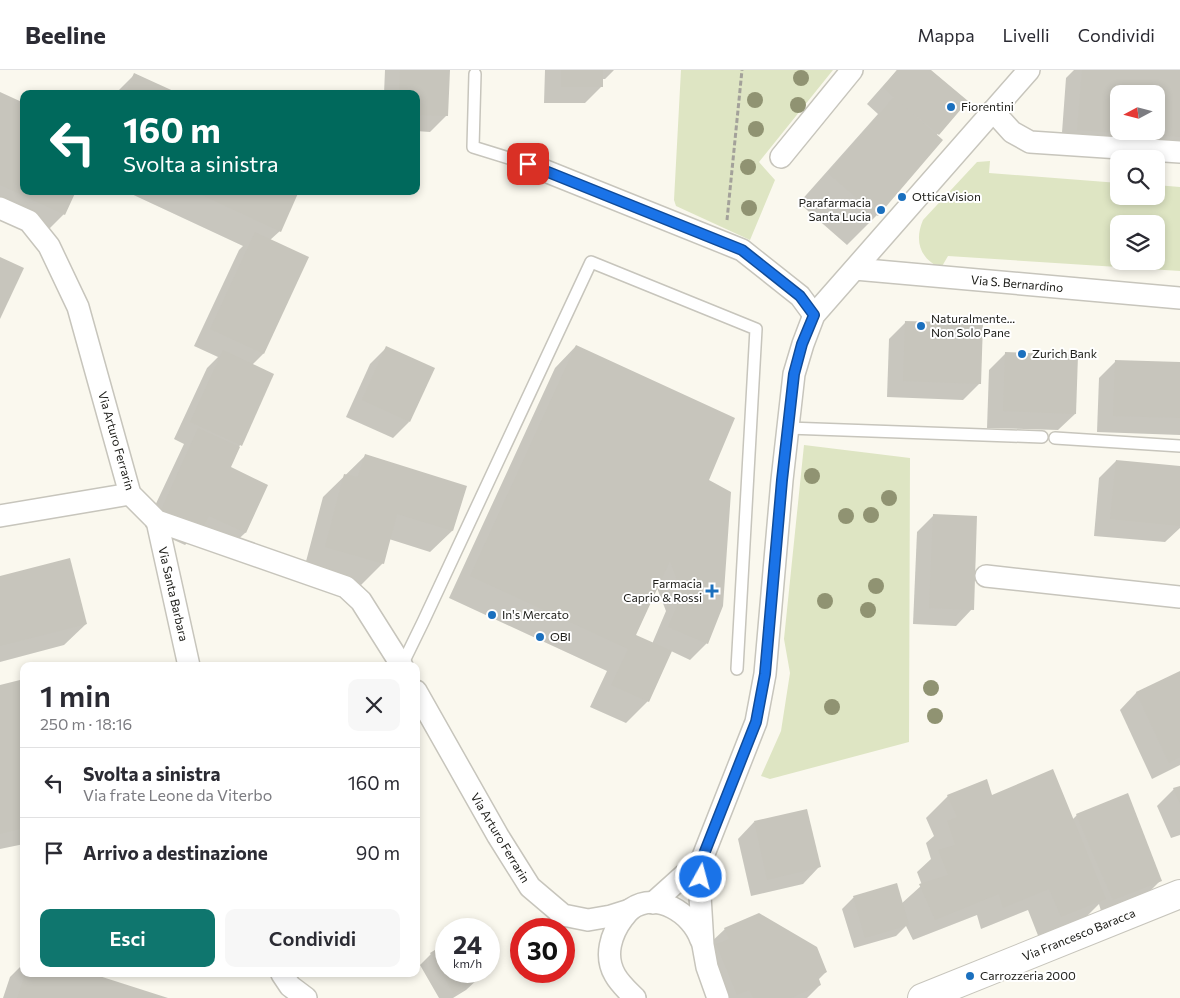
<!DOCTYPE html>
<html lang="it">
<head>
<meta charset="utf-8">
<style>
	body { margin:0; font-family:Commissioner,sans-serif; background:#f7f7f7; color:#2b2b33; height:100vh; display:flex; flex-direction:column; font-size:19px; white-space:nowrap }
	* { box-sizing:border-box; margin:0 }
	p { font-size:16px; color:#7c7c81 }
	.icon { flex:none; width:28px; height:28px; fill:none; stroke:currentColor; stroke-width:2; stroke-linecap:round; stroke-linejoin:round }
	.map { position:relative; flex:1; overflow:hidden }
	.details { position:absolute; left:20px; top:592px; width:400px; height:315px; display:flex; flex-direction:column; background:#fff; border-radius:10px; box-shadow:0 2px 8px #0003 }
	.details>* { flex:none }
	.top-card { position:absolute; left:20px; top:20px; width:400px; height:105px; border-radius:10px; box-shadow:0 2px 8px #0003; background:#00695c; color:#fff; overflow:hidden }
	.needle { width:32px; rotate:263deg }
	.tools { position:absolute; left:1110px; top:15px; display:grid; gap:10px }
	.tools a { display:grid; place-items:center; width:55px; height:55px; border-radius:10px; background:#fff; box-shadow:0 2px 8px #0003; font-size:25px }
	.speed { position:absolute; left:435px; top:848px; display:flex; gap:10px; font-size:25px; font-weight:700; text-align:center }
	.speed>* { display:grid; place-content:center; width:65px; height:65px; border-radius:50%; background:#fff; box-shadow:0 2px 8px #0003; line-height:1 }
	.speed small { font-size:12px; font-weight:400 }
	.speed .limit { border:8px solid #d22; background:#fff; color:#111 }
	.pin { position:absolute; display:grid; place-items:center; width:42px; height:42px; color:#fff; margin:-21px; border-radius:10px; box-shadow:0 2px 8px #0006 }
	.me { position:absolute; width:55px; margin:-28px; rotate:7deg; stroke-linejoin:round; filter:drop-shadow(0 0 4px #0008) }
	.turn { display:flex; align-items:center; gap:18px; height:105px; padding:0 20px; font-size:22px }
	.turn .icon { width:65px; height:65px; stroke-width:2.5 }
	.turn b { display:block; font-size:35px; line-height:42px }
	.round { display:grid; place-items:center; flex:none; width:52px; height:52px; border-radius:10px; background:#f7f7f7 }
	.head { display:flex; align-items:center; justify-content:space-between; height:85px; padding:0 20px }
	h1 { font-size:30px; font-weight:600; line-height:38px }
	.action { display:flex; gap:10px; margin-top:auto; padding:10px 20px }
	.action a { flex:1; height:58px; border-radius:10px; background:#0f766e; color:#fff; font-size:20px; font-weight:600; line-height:58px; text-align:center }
	.action a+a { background:#f7f7f7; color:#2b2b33 }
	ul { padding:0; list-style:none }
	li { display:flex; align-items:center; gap:15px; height:70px; padding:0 20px; border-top:1px solid #e1e1e2 }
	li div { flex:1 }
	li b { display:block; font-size:19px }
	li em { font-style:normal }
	header { display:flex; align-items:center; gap:30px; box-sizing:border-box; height:70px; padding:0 25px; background:#fff; border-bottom:1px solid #e1e1e2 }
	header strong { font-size:24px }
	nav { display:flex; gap:28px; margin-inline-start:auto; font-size:18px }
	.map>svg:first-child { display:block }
</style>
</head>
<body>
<header>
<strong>Beeline</strong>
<nav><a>Mappa</a><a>Livelli</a><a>Condividi</a></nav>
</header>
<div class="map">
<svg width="1180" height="928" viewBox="0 0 1180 928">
	<rect width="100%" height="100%" fill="#faf8ee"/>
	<g fill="#dee5c3" fill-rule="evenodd">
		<path d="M681 0H833L759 92 775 110 750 170 676 136 674 130Z"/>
		<path d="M990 91 989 103 1119 113V126H1156V115L1180 117V201L948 186 941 198C920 189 914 171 923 150L977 92ZM1119 154H1156V191H1119Z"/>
		<path d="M804 375 910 388 909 672 770 709 761 706 781 661 790 603 784 569Z"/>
	</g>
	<g fill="#0003" fill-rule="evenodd">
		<path d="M385 0H449L447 45 430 62 416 61V24H384Z"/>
		<path d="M545 0H614L605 9H601V17L585 33H544Z"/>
		<path d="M897 0H929L966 31 936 66 942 70 877 145 847 175 799 133 878 44 867 34Z"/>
		<path d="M1074 0H1180V74L1061 76 1066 8ZM1119 24H1156V61H1119Z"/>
		<path d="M135 4 177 24H115Z"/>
		<path d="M0 23 24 121 64 144 42 166 0 147Z"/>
		<path d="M125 121H298L280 161 270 170 263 284 252 295 240 375 229 398 267 415 245 463 228 479 196 464 185 475 145 457 184 374 174 369 207 298 218 287 194 276 239 180 243 176Z"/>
		<path d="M906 252 980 313 963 330 887 327 889 269Z"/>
		<path d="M576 276 708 410 707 573 690 590 671 581 648 631 626 653 590 637 607 601 449 528 555 298ZM657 518 666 541 652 574 635 565Z"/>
		<path d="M387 277 409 352 393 368 346 347 370 294Z"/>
		<path d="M1006 283 1075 344 1058 360 987 358 989 300Z"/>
		<path d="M1116 291 1180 294V365L1097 362 1099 308Z"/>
		<path d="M366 385 466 417 452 461 430 482 389 469 383 493 361 515 304 499 323 427Z"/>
		<path d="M1116 391 1180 397V458L1165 472 1094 466 1099 408Z"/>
		<path d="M934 445 972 539 956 556 913 554 917 462Z"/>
		<path d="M0 507 86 554 64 575 0 592Z"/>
		<path d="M1180 603V695L1152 709 1120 640 1136 623Z"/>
		<path d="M24 610V774L0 779V616Z"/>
		<path d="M1180 717V765L1171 768 1157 736 1174 719Z"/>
		<path d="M948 726 991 727 1072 750 1077 745 1161 810 1150 821 1101 841 1099 834 1083 850 1039 868 1028 840 981 859 977 845 913 870 906 856 896 866 854 878 842 839 853 828 896 815 901 834 922 815 917 802 931 789 926 773 934 766 926 748Z"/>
		<path d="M754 752 819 797 803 814 751 826 738 769Z"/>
		<path d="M725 859 826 902 818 910 820 915 807 928H715L708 875Z"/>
		<path d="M446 875V901L478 909 466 920 453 928H439L420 895 431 884Z"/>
		<path d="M24 893V904H89L165 928H3L10 907Z"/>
	</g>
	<g fill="#c7c5bc" fill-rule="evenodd">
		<path d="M400 0H450L448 46 416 45V24H399Z"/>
		<rect x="561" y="0" width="42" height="17"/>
		<path d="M897 0H931L968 31 939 65 902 34 943 70 878 146 828 103 894 27 883 17Z"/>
		<path d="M1082 0H1180V67L1077 60ZM1119 24H1156V61H1119Z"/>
		<path d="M134 3 180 24H125Z"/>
		<path d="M0 22 24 33V121H76L65 145 0 115Z"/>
		<path d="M193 121H299L281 162Z"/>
		<path d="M255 162 309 187 264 284 210 259Z"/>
		<path d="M0 187 24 198 0 249Z"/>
		<path d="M905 251 983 253 981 314 903 311Z"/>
		<path d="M576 275 735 348 709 410 731 422 723 536 708 574 668 557 682 524 670 491 636 565 672 581 649 632 611 615 628 579 470 506Z"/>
		<path d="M386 276 435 298 410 352 362 330Z"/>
		<path d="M223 280 274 304 242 376 190 352Z"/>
		<path d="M1005 282 1078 285 1076 344 1003 341Z"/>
		<path d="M1115 290 1180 292V348L1113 346Z"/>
		<path d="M198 358 240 377 231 397 268 415 246 463 209 446 202 459 161 440Z"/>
		<path d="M365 384 467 416 453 461 397 444 384 494 325 477 344 404 358 407Z"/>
		<path d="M1116 390 1180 396V456L1110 449Z"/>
		<path d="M933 444 977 446 974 540 929 538Z"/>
		<path d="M70 488 87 554 0 576V506Z"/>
		<path d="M1180 601V687L1169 693 1136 622Z"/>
		<path d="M24 609V758L0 764V615Z"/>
		<path d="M1053 699 1106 829 1061 847 1049 819 1003 838 999 824 935 850 919 814 948 805 938 780 955 775 947 751 957 747 947 725 987 709 992 725Z"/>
		<path d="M1180 716V734L1173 718Z"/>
		<path d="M1128 723 1162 811 1113 830 1076 744Z"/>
		<path d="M807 739 821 797 767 810 754 751Z"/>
		<path d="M897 813 909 855 865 868 853 826Z"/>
		<path d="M759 843 817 877 827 902 818 906 821 915 791 928H753L749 920 737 925 716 874 729 869 724 858Z"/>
		<path d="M446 873V901H474L479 909 454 924 430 883Z"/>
		<path d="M25 904H93L168 928H17Z"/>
	</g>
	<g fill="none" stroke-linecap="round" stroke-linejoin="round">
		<defs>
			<g id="lane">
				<path d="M475 4 473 77 528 94"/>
				<path d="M788 358 1042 367"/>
				<path d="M1055 368 1180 376"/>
				<path d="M402 595 423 552 591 192 756 259 737 599"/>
			</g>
			<g id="street">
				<path d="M993 41 1012 62 1030 72 1180 82"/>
				<path d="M781 87 852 0"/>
				<path d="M528 94 742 180 800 226 814 245"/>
				<path d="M0 138 29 151 49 176 78 237 130 424 157 451 346 517 361 531 402 596"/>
				<path d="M855 199 1180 228"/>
				<path d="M0 446 130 424"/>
				<path d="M157 451 189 596"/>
				<path d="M986 506 1180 527"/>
				<path d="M416 621 498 766 530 817 563 845 588 850 611 846 630 840"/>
				<path d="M653 833 702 789"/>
				<path d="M282 904 290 916 306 928"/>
				<path d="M635 928C628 921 620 914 615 905 604 886 611 864 623 848 626 845 628 841 631 839 657 821 692 843 701 870"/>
				<path d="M718 928 707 897 703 875 700 826 702 789 756 652 765 604 782 410 794 304 803 274 814 245 1029 0"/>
			</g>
			<path id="secondary" d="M922 928 1180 824"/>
		</defs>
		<use href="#lane" stroke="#c7c5bc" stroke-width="14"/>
		<use href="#street" stroke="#c7c5bc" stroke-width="24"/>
		<use href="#secondary" stroke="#c7c5bc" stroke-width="30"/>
		<path stroke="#a3a19a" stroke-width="3" stroke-dasharray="5 2.5" stroke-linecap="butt" d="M727 150 742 0"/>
		<use href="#lane" stroke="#fff" stroke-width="11"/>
		<use href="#street" stroke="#fff" stroke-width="21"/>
		<use href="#secondary" stroke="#fff" stroke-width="28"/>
	</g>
	<g fill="#909372">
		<circle cx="801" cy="8" r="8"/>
		<circle cx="755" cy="30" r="8"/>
		<circle cx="798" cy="35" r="8"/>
		<circle cx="756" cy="59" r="8"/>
		<circle cx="748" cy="97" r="8"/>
		<circle cx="749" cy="138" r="8"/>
		<circle cx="812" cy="406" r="8"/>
		<circle cx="889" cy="428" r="8"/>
		<circle cx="871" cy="445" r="8"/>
		<circle cx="846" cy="446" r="8"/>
		<circle cx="876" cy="516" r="8"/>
		<circle cx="825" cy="531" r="8"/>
		<circle cx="868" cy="540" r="8"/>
		<circle cx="931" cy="618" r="8"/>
		<circle cx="832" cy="637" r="8"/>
		<circle cx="935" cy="646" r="8"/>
	</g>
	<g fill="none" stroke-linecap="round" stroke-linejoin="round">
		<defs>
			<path id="route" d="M528 94 742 180 800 226 814 245 802 274 794 304 782 410 765 604 756 652 702 789 701 807"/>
		</defs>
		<use href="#route" stroke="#114b97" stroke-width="12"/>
		<use href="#route" stroke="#1a73e8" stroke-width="9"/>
	</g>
	<g fill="#1b70be" stroke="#fff" stroke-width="2">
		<circle cx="951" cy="37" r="5"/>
		<circle cx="902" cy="127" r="5"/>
		<circle cx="881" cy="140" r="5"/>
		<circle cx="921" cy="256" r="5"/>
		<circle cx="1022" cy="284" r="5"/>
		<path d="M709.5 513.5h5v5h5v5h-5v5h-5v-5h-5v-5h5z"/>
		<circle cx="492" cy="545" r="5"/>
		<circle cx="540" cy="567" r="5"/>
		<circle cx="970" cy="906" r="5"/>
	</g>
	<g text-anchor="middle" stroke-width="4" stroke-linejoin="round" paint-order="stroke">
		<g font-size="12" fill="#20201c" stroke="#fff" text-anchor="start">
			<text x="961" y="41">Fiorentini</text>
			<text x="912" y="131">OtticaVision</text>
			<text x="871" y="137" text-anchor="end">Parafarmacia<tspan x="871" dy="14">Santa Lucia</tspan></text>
			<text x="931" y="253">Naturalmente...<tspan x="931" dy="14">Non Solo Pane</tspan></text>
			<text x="1032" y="288">Zurich Bank</text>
			<text x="702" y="518" text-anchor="end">Farmacia<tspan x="702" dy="14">Caprio &amp; Rossi</tspan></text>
			<text x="502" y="549">In's Mercato</text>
			<text x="550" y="571">OBI</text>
			<text x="980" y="910">Carrozzeria 2000</text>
		</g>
		<g font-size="12" fill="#20201c" stroke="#fff">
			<text transform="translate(1017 214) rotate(5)" y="4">Via S. Bernardino</text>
			<text transform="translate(116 371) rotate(74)" y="4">Via Arturo Ferrarin</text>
			<text transform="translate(173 524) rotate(77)" y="4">Via Santa Barbara</text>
			<text transform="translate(500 768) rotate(59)" y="4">Via Arturo Ferrarin</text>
			<text transform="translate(1079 865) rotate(-22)" y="4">Via Francesco Baracca</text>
		</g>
	</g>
</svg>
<div class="tools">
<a><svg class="needle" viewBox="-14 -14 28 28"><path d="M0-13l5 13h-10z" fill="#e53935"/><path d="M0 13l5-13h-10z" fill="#7c7c81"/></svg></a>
<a><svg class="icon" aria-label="search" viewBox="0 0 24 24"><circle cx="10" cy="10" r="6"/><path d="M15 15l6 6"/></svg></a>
<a><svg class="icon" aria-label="layers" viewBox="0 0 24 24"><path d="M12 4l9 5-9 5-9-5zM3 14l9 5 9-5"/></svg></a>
</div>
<div class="speed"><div>24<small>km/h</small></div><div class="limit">30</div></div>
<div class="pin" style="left:528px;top:94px;background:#d93025"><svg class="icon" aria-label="arrive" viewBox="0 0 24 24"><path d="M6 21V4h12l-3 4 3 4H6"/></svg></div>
<svg class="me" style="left:701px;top:807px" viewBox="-20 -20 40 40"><circle r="17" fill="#1a73e8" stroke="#fff" stroke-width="3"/><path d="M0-11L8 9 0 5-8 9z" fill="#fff"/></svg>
<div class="top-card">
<div class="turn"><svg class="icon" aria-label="left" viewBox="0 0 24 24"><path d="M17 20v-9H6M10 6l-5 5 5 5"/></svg><div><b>160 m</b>Svolta a sinistra</div></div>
</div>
<section class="details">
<div class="head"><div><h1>1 min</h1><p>250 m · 18:16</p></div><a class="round"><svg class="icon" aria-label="close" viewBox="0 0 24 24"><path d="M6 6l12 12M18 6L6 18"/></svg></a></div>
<ul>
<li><svg class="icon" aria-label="left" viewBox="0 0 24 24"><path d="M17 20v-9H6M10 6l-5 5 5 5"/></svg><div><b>Svolta a sinistra</b><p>Via frate Leone da Viterbo</p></div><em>160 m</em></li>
<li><svg class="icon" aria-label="arrive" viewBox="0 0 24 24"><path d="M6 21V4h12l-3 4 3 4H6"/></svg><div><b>Arrivo a destinazione</b></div><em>90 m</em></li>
</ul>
<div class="action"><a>Esci</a><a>Condividi</a></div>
</section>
</div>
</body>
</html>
